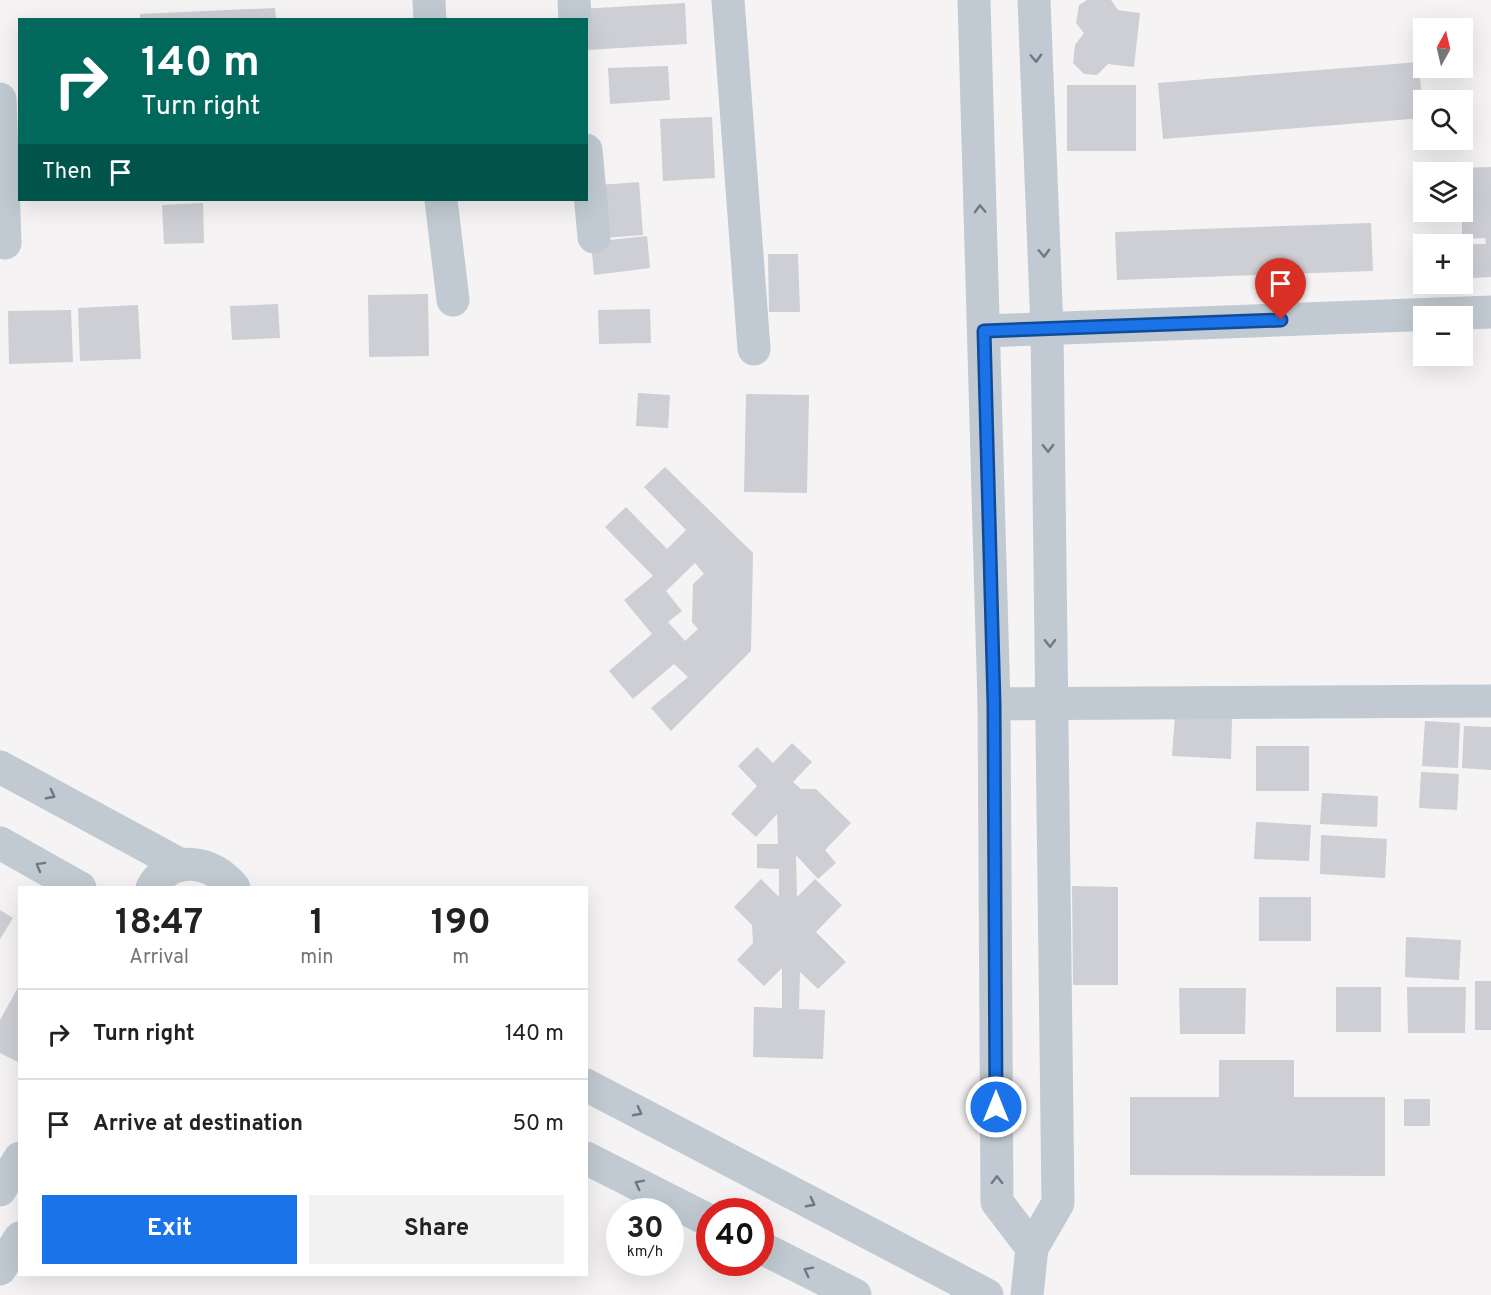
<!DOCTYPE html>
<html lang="en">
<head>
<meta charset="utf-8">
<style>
	body { margin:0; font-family:Overpass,sans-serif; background:#f2f2f2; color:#222; height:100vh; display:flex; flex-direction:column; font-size:22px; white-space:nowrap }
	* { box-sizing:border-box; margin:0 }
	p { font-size:20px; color:#767676 }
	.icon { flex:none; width:33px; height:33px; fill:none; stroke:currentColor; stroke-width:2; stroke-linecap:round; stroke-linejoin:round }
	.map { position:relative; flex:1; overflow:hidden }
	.side { position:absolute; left:18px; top:886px; width:570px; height:390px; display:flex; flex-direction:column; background:#fff; border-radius:0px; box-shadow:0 6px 24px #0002 }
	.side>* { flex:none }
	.banner { position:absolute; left:18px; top:18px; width:570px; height:183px; border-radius:0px; box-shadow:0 6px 24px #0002; background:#00695c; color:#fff; overflow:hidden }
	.needle { width:39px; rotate:8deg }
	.tools { position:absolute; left:1413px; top:18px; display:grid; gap:12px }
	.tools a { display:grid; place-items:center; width:60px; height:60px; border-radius:0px; background:#fff; box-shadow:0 6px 24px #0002; font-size:30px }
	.speed { position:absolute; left:606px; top:1198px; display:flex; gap:12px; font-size:30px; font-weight:700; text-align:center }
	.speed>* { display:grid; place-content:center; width:78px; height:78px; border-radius:50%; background:#fff; box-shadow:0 6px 24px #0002; line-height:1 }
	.speed small { font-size:15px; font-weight:400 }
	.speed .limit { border:9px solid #d22; background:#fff; color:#111 }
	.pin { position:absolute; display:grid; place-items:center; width:51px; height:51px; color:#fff; margin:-62px -26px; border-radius:50% 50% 50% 0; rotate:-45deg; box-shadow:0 0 6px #0007 }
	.pin .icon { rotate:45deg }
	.me { position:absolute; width:66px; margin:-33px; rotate:0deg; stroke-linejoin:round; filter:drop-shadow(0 0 4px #0008) }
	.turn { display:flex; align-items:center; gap:21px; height:126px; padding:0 24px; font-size:27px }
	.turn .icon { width:78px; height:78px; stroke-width:2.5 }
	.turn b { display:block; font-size:42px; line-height:51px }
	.then { display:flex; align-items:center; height:57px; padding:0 24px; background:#0003; gap:12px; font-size:22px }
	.eta { display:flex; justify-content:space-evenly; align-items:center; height:102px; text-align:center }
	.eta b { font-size:36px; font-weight:700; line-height:42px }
	.cta { display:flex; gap:12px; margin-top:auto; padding:12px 24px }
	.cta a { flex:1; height:69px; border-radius:0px; background:#1a73e8; color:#fff; font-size:24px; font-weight:700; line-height:69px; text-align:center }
	.cta a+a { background:#f2f2f2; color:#222 }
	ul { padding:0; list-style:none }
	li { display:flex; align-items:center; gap:18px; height:90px; padding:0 24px; border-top:2px solid #e0e0e0 }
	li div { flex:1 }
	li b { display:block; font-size:22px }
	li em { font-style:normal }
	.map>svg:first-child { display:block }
</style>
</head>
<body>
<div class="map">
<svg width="1491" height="1295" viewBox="0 0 1491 1295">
	<rect width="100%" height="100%" fill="#f5f3f3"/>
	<g fill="#cdcfd5" fill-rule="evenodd">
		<path d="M1087 0H1111L1118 10 1140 13 1134 67 1108 64 1097 75 1084 74 1073 63 1075 45 1084 33 1076 23 1079 5Z"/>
		<path d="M685 3 687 44 586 50V20L579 9Z"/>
		<path d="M275 8 276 20H140V14Z"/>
		<path d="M1419 62 1423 118 1163 139 1158 83Z"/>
		<path d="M668 66 670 100 610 104 608 68Z"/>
		<rect x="1067" y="85" width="69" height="66"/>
		<path d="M712 117 715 178 663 181 660 119Z"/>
		<path d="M1491 167V277L1472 278 1471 244H1486L1485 238 1462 239V172H1460L1459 168Z"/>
		<path d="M639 182 643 235 602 238 599 185Z"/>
		<path d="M203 203 204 243 164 244 162 205Z"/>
		<path d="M1371 223 1373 271 1117 280 1115 232Z"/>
		<path d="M647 236 650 268 594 275 591 242Z"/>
		<path d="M768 254H798L800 312H769Z"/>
		<path d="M428 294 429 356 369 357 368 295Z"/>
		<path d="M278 304 280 338 232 340 230 306Z"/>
		<path d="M138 305 141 359 80 361 78 308Z"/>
		<path d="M650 309 651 343 599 344 598 310Z"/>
		<path d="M71 310 73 362 9 364 8 311Z"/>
		<path d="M638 393 670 395 668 428 636 426Z"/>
		<path d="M746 394 809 395 807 493 744 492Z"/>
		<path d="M665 467 753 553 751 651 671 731 651 708 688 677 674 664 633 699 609 671 652 634 624 600 653 576 605 527 626 507 667 549 686 530 644 487ZM695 563 704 574 693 584 692 622 698 629 685 641 668 622 682 611 666 591Z"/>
		<path d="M1175 715 1232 718 1231 759 1172 756Z"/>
		<path d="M1425 721 1460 723 1458 768 1422 766Z"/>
		<path d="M1464 726 1491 727V770L1462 768Z"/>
		<path d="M792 743 812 762 793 782 801 789H816L851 823 825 850 836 863 818 879 796 855 797 897 815 879 842 905 816 932 846 962 818 989 800 972 799 1009 825 1010 823 1059 753 1057 754 1007 782 1008V968L764 986 737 960 753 943 752 925 734 907 761 879 779 897V869L757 868V844H778L777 814 756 837 731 814 757 786 738 766 757 747 773 763Z"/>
		<rect x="1256" y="746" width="53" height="45"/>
		<path d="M1421 772 1459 774 1457 810 1419 808Z"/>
		<path d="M1322 793 1378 796 1377 827 1320 824Z"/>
		<path d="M1256 822 1311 825 1309 861 1254 859Z"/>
		<path d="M1321 835 1387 839 1385 878 1320 874Z"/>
		<path d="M1072 886 1118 887V985H1073Z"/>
		<rect x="1259" y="897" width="52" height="44"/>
		<path d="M0 910 13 918 0 939Z"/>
		<path d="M1406 937 1461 940 1459 980 1405 977Z"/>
		<rect x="1475" y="981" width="16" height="49"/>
		<path d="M20 984V1063L0 1053V1020Z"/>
		<rect x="1336" y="987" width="45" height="45"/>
		<path d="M1407 987H1466L1465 1033H1408Z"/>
		<path d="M1179 988H1246L1245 1034H1180Z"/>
		<path d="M1219 1060H1294V1097H1385V1176L1130 1175V1097H1219Z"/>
		<rect x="1404" y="1099" width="26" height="27"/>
	</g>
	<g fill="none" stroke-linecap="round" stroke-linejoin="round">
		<g stroke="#c1cad2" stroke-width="33">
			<path d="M429 0 430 20"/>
			<path d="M574 0 575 20"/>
			<path d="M728 0 754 349"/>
			<path d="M974 0 994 704 997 1202 1032 1248"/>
			<path d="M0 99 5 243"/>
			<path d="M586 150 594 237"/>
			<path d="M441 200 453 300"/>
			<path d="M984 331 1491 312"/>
			<path d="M994 704 1491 701"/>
			<path d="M0 767 181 865"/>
			<path d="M0 843 80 888"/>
			<path d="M152 888C171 853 213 860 234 888"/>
			<path d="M586 1085 987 1295"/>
			<path d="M586 1158 710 1221"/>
			<path d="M0 1190 20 1158"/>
			<path d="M760 1247 855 1295"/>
			<path d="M0 1269 20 1238"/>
			<path d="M1027 1295 1032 1248 1058 1203 1047 328 1034 0"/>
		</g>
	</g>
	<defs><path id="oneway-chevron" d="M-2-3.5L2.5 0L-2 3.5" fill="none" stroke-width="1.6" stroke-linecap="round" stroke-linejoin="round" transform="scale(1.5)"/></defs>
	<g stroke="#6e7983">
		<use href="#oneway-chevron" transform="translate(1036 58) rotate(88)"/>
		<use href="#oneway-chevron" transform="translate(980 209) rotate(-92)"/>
		<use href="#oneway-chevron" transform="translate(1044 253) rotate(88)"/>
		<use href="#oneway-chevron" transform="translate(1048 448) rotate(89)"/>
		<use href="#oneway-chevron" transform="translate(1050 643) rotate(89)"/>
		<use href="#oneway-chevron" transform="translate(51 795) rotate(28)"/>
		<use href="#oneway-chevron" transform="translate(40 866) rotate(-151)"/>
		<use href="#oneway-chevron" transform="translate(638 1112) rotate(28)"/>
		<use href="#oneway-chevron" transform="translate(997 1180) rotate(-90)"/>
		<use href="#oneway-chevron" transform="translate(639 1184) rotate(-153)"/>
		<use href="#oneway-chevron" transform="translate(811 1203) rotate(28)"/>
		<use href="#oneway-chevron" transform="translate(808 1271) rotate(-153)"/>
	</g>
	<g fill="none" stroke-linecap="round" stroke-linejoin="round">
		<defs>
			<path id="route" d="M996 1107 994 704 984 331 1281 320"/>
		</defs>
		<use href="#route" stroke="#114b97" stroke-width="15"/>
		<use href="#route" stroke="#1a73e8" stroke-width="10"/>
	</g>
</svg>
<div class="tools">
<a><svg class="needle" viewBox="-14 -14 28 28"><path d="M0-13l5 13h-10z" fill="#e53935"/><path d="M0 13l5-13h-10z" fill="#767676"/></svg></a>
<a><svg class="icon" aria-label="search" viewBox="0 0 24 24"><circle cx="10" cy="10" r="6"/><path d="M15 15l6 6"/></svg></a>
<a><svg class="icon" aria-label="layers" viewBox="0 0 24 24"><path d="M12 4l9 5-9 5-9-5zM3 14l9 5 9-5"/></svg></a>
<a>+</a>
<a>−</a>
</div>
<div class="speed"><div>30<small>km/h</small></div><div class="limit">40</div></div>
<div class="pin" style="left:1281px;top:320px;background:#d93025"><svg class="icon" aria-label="arrive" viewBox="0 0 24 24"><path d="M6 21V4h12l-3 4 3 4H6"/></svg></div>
<svg class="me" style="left:996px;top:1107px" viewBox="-20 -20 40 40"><circle r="17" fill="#1a73e8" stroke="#fff" stroke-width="3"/><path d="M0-11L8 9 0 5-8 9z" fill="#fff"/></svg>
<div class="banner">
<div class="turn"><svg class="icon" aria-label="right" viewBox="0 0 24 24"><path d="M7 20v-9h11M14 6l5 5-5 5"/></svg><div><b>140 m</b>Turn right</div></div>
<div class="then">Then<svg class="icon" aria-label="arrive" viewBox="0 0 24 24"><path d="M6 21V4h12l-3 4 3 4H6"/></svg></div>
</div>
<section class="side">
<div class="eta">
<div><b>18:47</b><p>Arrival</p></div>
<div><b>1</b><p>min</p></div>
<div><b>190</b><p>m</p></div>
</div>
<ul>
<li><svg class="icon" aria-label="right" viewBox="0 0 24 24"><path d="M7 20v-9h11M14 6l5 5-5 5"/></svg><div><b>Turn right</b></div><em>140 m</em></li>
<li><svg class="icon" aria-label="arrive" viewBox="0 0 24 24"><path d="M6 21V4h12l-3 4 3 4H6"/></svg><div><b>Arrive at destination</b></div><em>50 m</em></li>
</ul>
<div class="cta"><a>Exit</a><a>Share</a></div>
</section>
</div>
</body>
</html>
